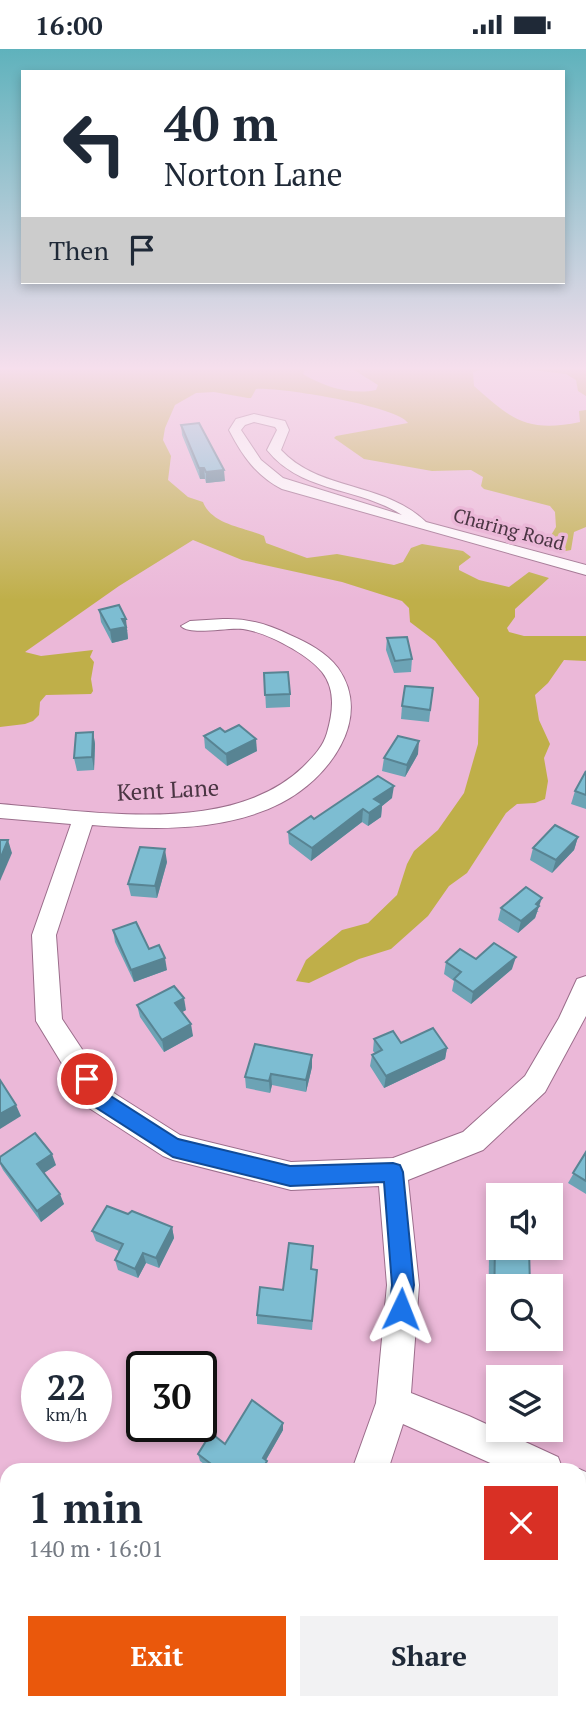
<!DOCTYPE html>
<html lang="en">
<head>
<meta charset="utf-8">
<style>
	body { margin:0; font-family:"PT Serif",serif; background:#f2f2f3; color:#1f2937; height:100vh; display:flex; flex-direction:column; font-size:26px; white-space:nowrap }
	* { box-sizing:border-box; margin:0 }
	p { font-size:23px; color:#747a83 }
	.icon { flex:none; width:38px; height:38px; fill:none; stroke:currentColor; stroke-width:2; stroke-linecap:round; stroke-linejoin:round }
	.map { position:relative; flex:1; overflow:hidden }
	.side { position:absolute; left:0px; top:1414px; width:586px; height:247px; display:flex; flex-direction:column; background:#fff; border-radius:21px 21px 0 0; box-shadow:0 4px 10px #0003 }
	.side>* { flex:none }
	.hud { position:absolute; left:21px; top:21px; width:544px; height:214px; border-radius:0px; box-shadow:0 4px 10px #0003; background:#fff; color:#1f2937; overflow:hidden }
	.controls { position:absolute; left:486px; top:1134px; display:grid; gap:14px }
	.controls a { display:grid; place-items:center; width:77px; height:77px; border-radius:0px; background:#fff; box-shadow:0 4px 10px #0003; font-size:35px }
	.speed { position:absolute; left:21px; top:1302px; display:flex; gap:14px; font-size:35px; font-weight:700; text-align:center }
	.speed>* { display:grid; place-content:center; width:91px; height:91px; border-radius:50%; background:#fff; box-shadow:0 4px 10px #0003; line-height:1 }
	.speed small { font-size:18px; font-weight:400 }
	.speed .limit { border:4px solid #111; border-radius:10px; background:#fff; color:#111 }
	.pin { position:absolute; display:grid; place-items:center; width:60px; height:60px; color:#fff; margin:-30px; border:4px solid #fff; border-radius:50%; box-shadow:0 2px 7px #0007 }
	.me { position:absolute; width:77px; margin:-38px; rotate:2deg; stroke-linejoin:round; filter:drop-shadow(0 0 5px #0008) }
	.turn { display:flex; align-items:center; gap:24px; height:147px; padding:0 28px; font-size:32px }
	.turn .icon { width:91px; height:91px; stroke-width:2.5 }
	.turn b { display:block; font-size:49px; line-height:60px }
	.then { display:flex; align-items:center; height:66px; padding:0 28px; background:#0003; gap:14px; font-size:26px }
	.round { display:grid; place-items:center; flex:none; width:74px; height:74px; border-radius:0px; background:#f2f2f3 }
	.summary { display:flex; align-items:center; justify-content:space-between; height:119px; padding:0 28px }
	h1 { font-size:42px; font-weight:700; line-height:52px }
	.primary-button { display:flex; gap:14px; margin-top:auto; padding:14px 28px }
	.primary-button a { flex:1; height:80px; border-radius:0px; background:#ea580c; color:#fff; font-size:28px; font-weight:700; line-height:80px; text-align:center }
	.primary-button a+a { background:#f2f2f3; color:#1f2937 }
	.status { display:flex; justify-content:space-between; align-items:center; height:49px; padding:0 35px; background:#fff; direction:ltr }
	.status svg { height:19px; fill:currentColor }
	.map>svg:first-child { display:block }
</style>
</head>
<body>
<div class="status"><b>16:00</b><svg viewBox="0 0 49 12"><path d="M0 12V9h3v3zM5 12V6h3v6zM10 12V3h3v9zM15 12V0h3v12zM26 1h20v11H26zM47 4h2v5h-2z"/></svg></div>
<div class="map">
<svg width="586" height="1660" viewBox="0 0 586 1660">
	<rect width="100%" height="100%" fill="#ebb8d8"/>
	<g fill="#bfaf49">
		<path d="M0 319H306L303 325C324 338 351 346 376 341L378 336 351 319H486L473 323 474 337C511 370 527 384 580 373L579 362 586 361V478L574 483 571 501 560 503 537 497V493L550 488 556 478 555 463 550 457 484 440 481 437 483 428 471 421 432 422 364 410 334 389 336 387 408 374C397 357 279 338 256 340L251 349H248L214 343 196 344 175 356 165 379 163 391 171 407 168 431 188 448 203 453C212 476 244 478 264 487L266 494 307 509 337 505 394 516 403 513 411 499 422 495 463 502 471 508 459 517V521L479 531 509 538 529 523 549 529 515 560V568L507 579 509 583 524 587H586V612L564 611 548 634 535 646 539 671 550 695 544 709 548 732 545 750 535 754 517 755 506 764 467 824 449 837 428 867 391 900 359 910 309 934 296 932 306 911 342 881 368 874 397 846 407 815 414 802 438 781 464 744 478 695 479 649 435 592 410 573 409 559 402 552 342 533 242 511 193 491 119 537 25 603 41 607 93 601 90 608 94 613 91 630 93 642 91 645 46 646 40 653 39 666 33 672 25 675 0 678Z"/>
		<path d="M517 319H586V347L578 342 576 331 566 325Z"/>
	</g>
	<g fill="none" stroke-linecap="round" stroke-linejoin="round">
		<defs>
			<g id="minor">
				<path d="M254 365 285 372 289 381 281 401C320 443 383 432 426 473L586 516V526L282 440C256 427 242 406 229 381L236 370ZM254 373 275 378 277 381 267 401C301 444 359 438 402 466L283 429 261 411 241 381 245 376Z"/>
				<path d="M223 570C247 569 268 575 290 586 308 594 326 603 338 619 374 670 328 730 281 754 225 783 153 781 92 776L56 886 62 970 109 1041 180 1086 291 1113 393 1109 463 1083 525 1027 559 969 577 930 586 927V967L545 1043 483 1101 408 1131 419 1236 411 1344 469 1367 558 1408 563 1421H506L403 1375 388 1421H352L376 1354 387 1236 379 1137 291 1141 173 1111 163 1107 89 1059 36 972 32 886 71 775 0 769V755C91 762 230 788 303 718 313 708 323 698 327 684 333 663 336 641 322 623 308 605 266 583 243 580 228 578 190 587 181 577L190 572Z"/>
				<path d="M579 1420 586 1423V1462L579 1459V1421H576Z"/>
				<path d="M248 1654H290L287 1660H245Z"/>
			</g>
		</defs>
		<use href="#minor" stroke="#9b6d8b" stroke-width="2"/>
		<use href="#minor" fill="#fff" fill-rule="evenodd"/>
	</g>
	<g fill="#6ca3b5">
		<path d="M181 376 225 432 206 434 205 430H200L182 386Z"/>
		<path d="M99 561 128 582H127L128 590 112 594 101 573Z"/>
		<path d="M387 589 412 610 411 623 394 624 386 601Z"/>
		<path d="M264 624 290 645V658L266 659Z"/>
		<path d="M433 639 429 673 401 670 402 657Z"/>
		<path d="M93 683 95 695 94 721 77 722 74 709Z"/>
		<path d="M204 687 257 702 227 717 205 699Z"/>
		<path d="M418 705 405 728 382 722 384 709Z"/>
		<path d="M586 722V760L571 755 575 742Z"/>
		<path d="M392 749 382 757 381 768 368 777 362 773 311 812 289 795 288 783 314 770Z"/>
		<path d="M578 788 574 801 552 824 530 811 533 799Z"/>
		<path d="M167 813 157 849 131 847 128 835Z"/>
		<path d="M501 859 539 862 537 863 535 869 518 884 498 871Z"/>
		<path d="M113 881 149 900 167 921 134 933 115 893Z"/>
		<path d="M476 910 512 920 471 955 452 942 454 932 444 925 446 913Z"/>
		<path d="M137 956 186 961 182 963 193 987 164 1003 140 968Z"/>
		<path d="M374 990 447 999 445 1010 384 1039 370 1017 372 1006 375 1004 373 1002Z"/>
		<path d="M312 1018 306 1043 272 1036 270 1044 246 1039 245 1028Z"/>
		<path d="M586 1103V1145L568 1134Z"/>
		<path d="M0 1108 56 1116 44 1124 64 1155 41 1173 3 1121 0 1115Z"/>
		<path d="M128 1165 172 1178 174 1189 159 1219 146 1214 138 1229 118 1221 115 1211 119 1202 96 1192 92 1182Z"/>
		<path d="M495 1191 499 1237V1281L488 1280 489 1205Z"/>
		<path d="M311 1220 316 1231 312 1281 257 1275V1266L283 1241Z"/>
		<path d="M283 1374V1381L266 1411 267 1419 266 1421H212L200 1412 198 1405Z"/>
	</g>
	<g fill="#588493">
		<path d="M199 419H204L205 430H200Z"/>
		<path d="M224 421 225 432 206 434V423Z"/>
		<path d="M122 570H126L128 590 112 594 110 581Z"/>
		<path d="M93 683 95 695 94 721 92 708Z"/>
		<path d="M256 690 257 702 227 717 226 705Z"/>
		<path d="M419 692 418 705 405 728 407 716Z"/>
		<path d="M394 737 392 749 382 757 381 768 368 777 369 764 374 750Z"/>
		<path d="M363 760 362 773 311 812 312 799Z"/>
		<path d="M578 788 574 801 552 824 556 811Z"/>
		<path d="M8 791 12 804 0 832V810Z"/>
		<path d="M165 800 167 813 157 849 155 837Z"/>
		<path d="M542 849 535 869 518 884 521 872Z"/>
		<path d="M516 908 512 920 471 955 473 943Z"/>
		<path d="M165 909 167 921 134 933 131 921Z"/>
		<path d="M184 949 186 961 177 966 175 954Z"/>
		<path d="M191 975 193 987 164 1003 162 991Z"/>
		<path d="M447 999 445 1010 384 1039 386 1027Z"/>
		<path d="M312 1006V1018L306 1043V1031Z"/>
		<path d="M271 1025 272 1036 270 1044 269 1032Z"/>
		<path d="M16 1056 21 1067 0 1080V1065Z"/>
		<path d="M52 1105 56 1116 41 1126 37 1115Z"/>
		<path d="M60 1145 64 1155 41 1173 37 1162Z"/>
		<path d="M172 1178 174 1189 159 1219 156 1209Z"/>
		<path d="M143 1204 146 1214 138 1229 135 1220Z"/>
		<path d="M283 1374V1381L263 1416V1409Z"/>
		<path d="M267 1412V1419L266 1421H262Z"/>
	</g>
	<g fill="#7dbdd2" stroke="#588493" stroke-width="2">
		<path d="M199 374 224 421 206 423 204 419H199L181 376Z"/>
		<path d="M119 556 126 570H122L126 578 110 581 99 561Z"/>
		<path d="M407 588 412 610 395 612 387 589Z"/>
		<path d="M288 623 290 645 265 646 264 624Z"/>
		<path d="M405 637 433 639 430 661 402 657Z"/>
		<path d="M239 676 256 690 226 705 204 687 220 679 225 683Z"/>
		<path d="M93 683 92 708 74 709 76 684Z"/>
		<path d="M398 687 419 692 407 716 384 709Z"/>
		<path d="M586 722V746L575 742Z"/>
		<path d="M378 727 394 737 374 750 382 755 369 764 363 760 312 799 288 783 311 767 314 770Z"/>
		<path d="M555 776 578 788 556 811 533 799Z"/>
		<path d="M0 791H8L0 810Z"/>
		<path d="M140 798 165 800 155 837 128 835Z"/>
		<path d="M526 838 542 849 536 855 539 857 521 872 501 859Z"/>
		<path d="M136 873 149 900 159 896 165 909 131 921 113 881Z"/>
		<path d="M494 894 516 908 473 943 454 930 461 923 446 913 460 900 476 910Z"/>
		<path d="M174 937 184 949 175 954 191 975 162 991 137 956Z"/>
		<path d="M433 979 447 999 386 1027 372 1006 382 1001 374 990 393 982 401 994Z"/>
		<path d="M255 995 312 1006 306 1031 271 1025 269 1032 245 1028Z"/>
		<path d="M0 1031 16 1056 0 1065Z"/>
		<path d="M35 1084 52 1105 37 1115 60 1145 37 1162 0 1113V1108Z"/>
		<path d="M586 1103V1132L573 1124Z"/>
		<path d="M107 1157 128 1165 132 1162 172 1178 156 1209 143 1204 135 1220 115 1211 123 1195 92 1182Z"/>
		<path d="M495 1191 499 1192V1199H529L530 1237H499V1267H494Z"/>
		<path d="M289 1194 313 1197 311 1220 317 1221 312 1272 257 1266 260 1238 283 1241Z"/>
		<path d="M252 1351 283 1374 263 1409 267 1412 262 1421H219L198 1405 211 1384 225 1395Z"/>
		<path d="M579 1560 584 1563 579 1578Z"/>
	</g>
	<linearGradient id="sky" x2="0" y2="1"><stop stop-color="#5fb2bc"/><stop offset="0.58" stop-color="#f6dfed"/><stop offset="1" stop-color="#f6dfed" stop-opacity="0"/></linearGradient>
	<rect width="586" height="551" fill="url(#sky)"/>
	<path fill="#1a73e8" stroke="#114b97" stroke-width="2" d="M87 1022 93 1024 106 1044 178 1090 290 1117 393 1114 400 1116 403 1123 414 1236 409 1268 401 1271 393 1268 389 1260 392 1236 384 1133 290 1137 173 1108 92 1056 77 1030 80 1024Z"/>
	<g text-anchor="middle" stroke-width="7" stroke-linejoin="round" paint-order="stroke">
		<g font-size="19" fill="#4a3543" stroke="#ebb8d8">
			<text transform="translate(509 480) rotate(15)" y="7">Charing Road</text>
		</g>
		<g font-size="23" fill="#4a3543" stroke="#ebb8d8">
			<text transform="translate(168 741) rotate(-3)" y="8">Kent Lane</text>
		</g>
	</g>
</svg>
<div class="controls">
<a><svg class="icon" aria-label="sound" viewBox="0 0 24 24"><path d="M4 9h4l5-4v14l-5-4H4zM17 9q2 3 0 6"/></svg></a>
<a><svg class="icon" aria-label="search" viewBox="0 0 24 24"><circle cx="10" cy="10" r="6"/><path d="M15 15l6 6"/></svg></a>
<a><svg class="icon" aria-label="layers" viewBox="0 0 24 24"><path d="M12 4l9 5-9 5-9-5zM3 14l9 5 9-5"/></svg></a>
</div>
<div class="speed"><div>22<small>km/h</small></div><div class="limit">30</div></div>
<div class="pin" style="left:87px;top:1030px;background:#d93025"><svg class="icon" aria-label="arrive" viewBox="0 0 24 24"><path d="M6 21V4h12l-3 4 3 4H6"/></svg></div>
<svg class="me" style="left:401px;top:1260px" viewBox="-20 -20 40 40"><path d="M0-17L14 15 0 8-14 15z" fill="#1a73e8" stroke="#fff" stroke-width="4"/></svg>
<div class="hud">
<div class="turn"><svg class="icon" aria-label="left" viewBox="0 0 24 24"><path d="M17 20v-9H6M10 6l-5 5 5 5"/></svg><div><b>40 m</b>Norton Lane</div></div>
<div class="then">Then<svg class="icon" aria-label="arrive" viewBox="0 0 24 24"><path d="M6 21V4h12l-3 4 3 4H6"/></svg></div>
</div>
<section class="side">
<div class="summary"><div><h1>1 min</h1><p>140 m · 16:01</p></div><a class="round" style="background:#d93025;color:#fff"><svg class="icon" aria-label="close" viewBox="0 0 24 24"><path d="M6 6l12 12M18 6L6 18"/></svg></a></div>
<div class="primary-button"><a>Exit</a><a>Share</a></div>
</section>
</div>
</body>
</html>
